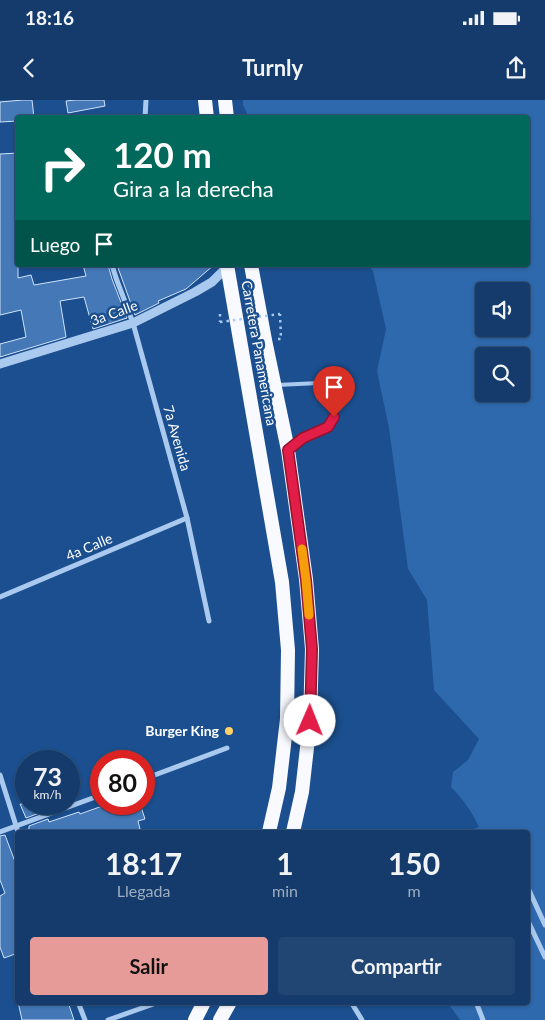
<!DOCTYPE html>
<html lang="es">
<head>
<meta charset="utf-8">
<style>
	body { margin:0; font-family:Lato,sans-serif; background:#214673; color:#f1f3f6; height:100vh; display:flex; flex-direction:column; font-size:19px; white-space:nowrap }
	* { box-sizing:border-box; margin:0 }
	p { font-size:16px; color:#9dadc1 }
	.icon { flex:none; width:28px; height:28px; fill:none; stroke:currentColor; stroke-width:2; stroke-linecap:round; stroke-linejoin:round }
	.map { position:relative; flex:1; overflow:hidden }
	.side { position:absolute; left:15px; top:730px; width:515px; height:175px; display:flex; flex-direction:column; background:#143b6b; border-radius:5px; box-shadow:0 1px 4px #0004,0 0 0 1px #33557e }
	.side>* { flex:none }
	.guide { position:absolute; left:15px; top:15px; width:515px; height:152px; border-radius:5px; box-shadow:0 1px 4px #0004,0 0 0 1px #33557e; background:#00695c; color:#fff; overflow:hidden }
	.tools { position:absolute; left:475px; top:182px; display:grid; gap:10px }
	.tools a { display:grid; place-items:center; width:55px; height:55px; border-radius:5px; background:#143b6b; box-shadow:0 1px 4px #0004,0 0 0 1px #33557e; font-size:25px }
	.speed { position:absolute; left:15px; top:650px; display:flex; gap:10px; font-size:25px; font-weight:700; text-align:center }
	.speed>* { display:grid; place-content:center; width:65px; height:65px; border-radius:50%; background:#143b6b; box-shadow:0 1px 4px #0004,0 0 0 1px #33557e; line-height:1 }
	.speed small { font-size:12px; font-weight:400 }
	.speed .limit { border:8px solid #d22; background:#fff; color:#111 }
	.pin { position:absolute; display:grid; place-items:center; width:42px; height:42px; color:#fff; margin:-51px -21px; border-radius:50% 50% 50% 0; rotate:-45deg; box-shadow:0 0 5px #0007 }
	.pin .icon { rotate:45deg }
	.me { position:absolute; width:55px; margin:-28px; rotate:1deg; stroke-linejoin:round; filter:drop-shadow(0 0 4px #0008) }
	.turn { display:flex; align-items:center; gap:18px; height:105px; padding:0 15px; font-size:22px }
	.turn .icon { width:65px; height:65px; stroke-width:2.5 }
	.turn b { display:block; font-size:35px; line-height:42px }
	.then { display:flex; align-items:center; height:48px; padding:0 15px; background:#0003; gap:10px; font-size:19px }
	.eta { display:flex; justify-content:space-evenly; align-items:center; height:85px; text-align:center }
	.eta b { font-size:30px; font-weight:700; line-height:35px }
	.cta { display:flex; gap:10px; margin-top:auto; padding:10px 15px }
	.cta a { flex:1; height:58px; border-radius:5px; background:#e69b98; color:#111; font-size:20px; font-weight:700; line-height:58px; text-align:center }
	.cta a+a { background:#214673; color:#f1f3f6 }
	.status { display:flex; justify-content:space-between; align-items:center; height:35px; padding:0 25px; background:#143b6b; direction:ltr }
	.status svg { height:14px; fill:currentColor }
	header { display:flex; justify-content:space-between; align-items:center; height:65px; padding:0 15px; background:#143b6b; font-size:22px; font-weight:700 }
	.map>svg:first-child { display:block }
</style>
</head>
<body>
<div class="status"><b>18:16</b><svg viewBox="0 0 49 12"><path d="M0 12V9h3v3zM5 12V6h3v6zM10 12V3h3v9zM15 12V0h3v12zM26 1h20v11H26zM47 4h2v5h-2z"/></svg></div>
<header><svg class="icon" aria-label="back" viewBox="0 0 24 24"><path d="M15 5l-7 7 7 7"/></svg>Turnly<svg class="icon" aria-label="share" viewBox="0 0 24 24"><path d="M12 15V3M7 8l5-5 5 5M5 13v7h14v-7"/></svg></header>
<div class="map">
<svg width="545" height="920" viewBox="0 0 545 920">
	<rect width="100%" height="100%" fill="#1b4f8f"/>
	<path fill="#2e69ad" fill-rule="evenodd" d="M243 0H545V920H460L448 903 528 902V732H465L479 727C472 712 463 699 451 687L453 672 468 660 479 639 434 590 427 500 408 469 389 328 377 271 386 229 373 171 368 165H528V18L249 17 243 5ZM484 191H521V229H484ZM484 256H521V294H484Z"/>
	<g fill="#4478b7" stroke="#cfe3fa">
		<path d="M23 0H32L34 18H18V21L0 22V2Z"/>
		<path d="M75 0H104L105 6 68 13 66 1Z"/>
		<path d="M18 53V178L31 175 34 185 86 176 83 165H108L112 179 127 218 93 229 84 197 60 201 66 237 0 257V244L26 237 21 210 0 215V54Z"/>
		<path d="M117 165H214L186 189 158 201 159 203 135 215Z"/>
		<path d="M20 704H42L45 711 26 718Z"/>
		<path d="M108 704H140L145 719 138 721 140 729 129 732H26L25 730 29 729V726L48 719 49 722 79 712 80 714Z"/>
		<path d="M5 735 17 767 18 853 4 858 0 847V796L5 793 0 780V736Z"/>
		<path d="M18 902H68L74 920H22Z"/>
	</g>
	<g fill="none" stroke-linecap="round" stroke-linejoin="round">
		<g stroke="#a9c9ee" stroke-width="2.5" stroke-dasharray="2.5 4" stroke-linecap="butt">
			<path d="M220 214V222"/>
			<path d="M278 239H281L280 214"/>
		</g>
		<path stroke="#a9c9ee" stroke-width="4" d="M277 285 319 283C328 289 331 296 333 307 336 332 322 328 304 337 300 340 295 344 291 347"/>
		<g stroke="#a9c9ee" stroke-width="5">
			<path d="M145 18 146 0"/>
			<path d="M112 165 116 178 133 223 187 418 209 521"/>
			<path d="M0 497 187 418"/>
			<path d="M0 675 18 732"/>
			<path d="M144 679 227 648"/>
			<path d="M0 732 101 695"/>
			<path d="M528 788 545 825"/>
			<path d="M528 821 545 857"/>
			<path d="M78 902 85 920"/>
			<path d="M351 902 362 920"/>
			<path d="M476 902 483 920"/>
			<path d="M108 920 159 902"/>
		</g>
		<path stroke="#a9c9ee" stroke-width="9" d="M0 264 133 223 195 192 212 182 227 167"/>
		<g stroke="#f8faff" stroke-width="14">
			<path d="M205 0 207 18"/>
			<path d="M225 0 227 18"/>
			<path d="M227 165 282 482 288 550 287 619 279 688 269 732"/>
			<path d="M251 165 265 240 288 350 306 479 312 549 310 621 302 692 293 732"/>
			<path d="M195 920 204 902"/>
			<path d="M220 920 230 902"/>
		</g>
		<path stroke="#a9c9ee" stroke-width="2.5" stroke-dasharray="2.5 4" stroke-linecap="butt" d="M220 222 280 214"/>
	</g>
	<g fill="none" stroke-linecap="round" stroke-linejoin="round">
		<defs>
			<path id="route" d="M310 621 312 549 306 480 288 350 303 338 328 327 334 317"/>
		</defs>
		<use href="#route" stroke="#92132f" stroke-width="12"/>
		<use href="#route" stroke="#e11d48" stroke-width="9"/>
		<path stroke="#f59e0b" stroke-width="9" d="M302 449 306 480 309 515"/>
	</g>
	<circle fill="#ffd166" stroke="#1b4f8f" stroke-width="2" cx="229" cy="631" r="5"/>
	<g text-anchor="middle" stroke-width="5" stroke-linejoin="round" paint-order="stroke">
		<g font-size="14" fill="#fff" stroke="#1b4f8f">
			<text transform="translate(114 213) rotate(-20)" y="5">3a Calle</text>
			<text transform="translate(259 253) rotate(80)" y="5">Carretera Panamericana</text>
			<text transform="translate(177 338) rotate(74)" y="5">7a Avenida</text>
			<text transform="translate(89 447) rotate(-23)" y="5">4a Calle</text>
		</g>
		<g font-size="14" font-weight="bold" fill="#fff" stroke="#1b4f8f" text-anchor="end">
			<text x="219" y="636">Burger King</text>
		</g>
	</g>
</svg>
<div class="tools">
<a><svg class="icon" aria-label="sound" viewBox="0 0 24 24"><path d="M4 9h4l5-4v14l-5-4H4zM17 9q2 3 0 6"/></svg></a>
<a><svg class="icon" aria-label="search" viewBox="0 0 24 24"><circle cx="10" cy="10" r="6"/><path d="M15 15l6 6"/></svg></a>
</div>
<div class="speed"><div>73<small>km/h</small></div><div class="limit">80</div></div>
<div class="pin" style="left:334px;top:317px;background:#d93025"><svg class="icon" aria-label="arrive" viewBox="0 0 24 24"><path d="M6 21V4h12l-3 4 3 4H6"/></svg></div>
<svg class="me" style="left:310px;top:621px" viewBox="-20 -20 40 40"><circle r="19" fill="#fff"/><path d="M0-13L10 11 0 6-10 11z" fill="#e11d48"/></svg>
<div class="guide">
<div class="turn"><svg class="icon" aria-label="right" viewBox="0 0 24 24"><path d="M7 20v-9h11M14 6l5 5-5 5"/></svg><div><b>120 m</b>Gira a la derecha</div></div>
<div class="then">Luego<svg class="icon" aria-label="arrive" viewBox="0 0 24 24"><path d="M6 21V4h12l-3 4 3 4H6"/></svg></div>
</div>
<section class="side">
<div class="eta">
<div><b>18:17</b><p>Llegada</p></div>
<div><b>1</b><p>min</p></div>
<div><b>150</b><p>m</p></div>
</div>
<div class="cta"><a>Salir</a><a>Compartir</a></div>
</section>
</div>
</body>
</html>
